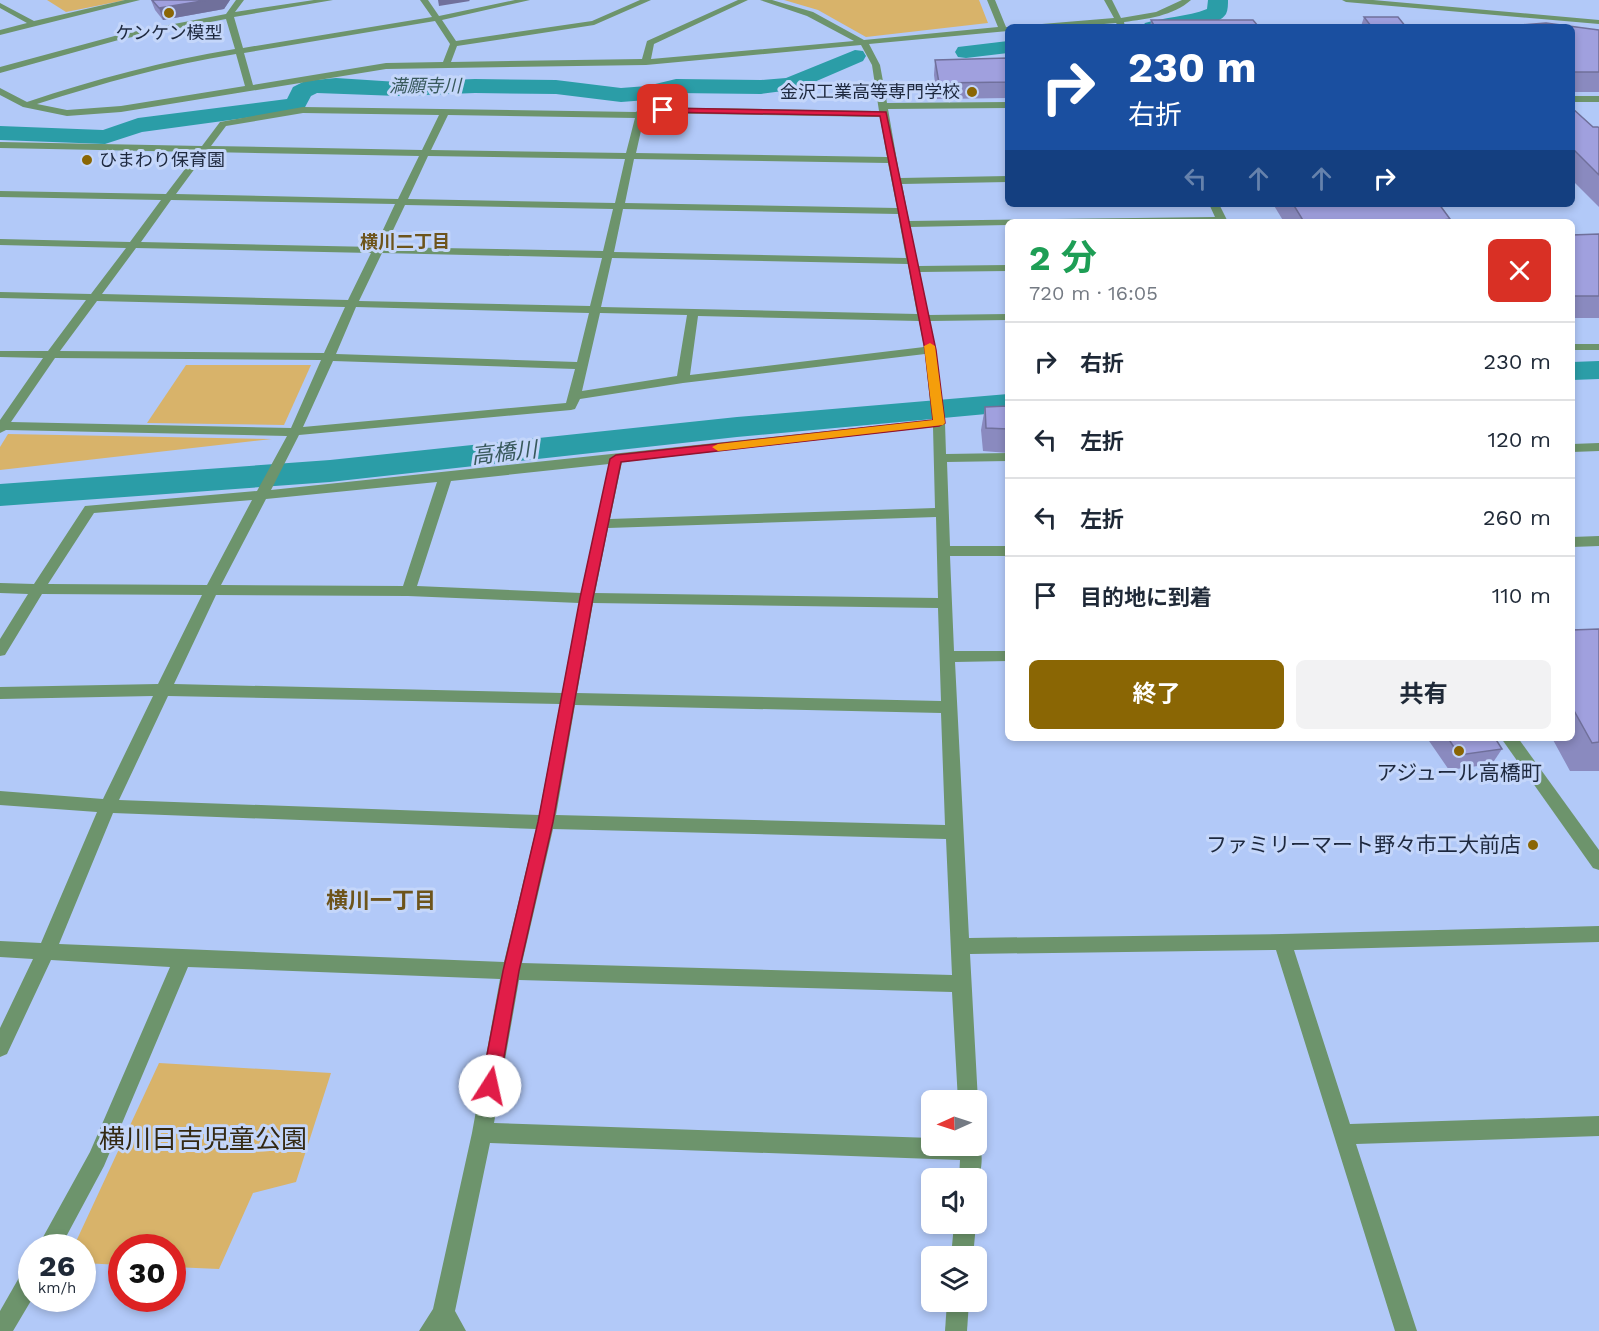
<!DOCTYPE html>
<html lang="ja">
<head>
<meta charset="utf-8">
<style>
	body { margin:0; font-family:"Work Sans","Noto Sans JP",sans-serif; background:#f2f2f3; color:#1f2937; height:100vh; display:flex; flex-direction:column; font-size:22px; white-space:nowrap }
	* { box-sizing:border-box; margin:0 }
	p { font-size:20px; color:#747a83 }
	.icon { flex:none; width:33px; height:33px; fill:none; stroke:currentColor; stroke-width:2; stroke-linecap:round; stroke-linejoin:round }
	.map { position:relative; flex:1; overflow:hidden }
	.sheet { position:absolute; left:1005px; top:219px; width:570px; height:522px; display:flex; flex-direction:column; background:#fff; border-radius:9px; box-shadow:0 3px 9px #0003 }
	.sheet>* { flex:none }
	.banner { position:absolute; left:1005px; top:24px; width:570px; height:183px; border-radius:9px; box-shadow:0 3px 9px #0003; background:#1a4fa0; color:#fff; overflow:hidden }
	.needle { width:39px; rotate:267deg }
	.fabs { position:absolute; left:921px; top:1090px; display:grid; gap:12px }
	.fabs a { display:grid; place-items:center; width:66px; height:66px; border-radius:9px; background:#fff; box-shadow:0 3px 9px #0003; font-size:30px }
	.speed { position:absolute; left:18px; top:1234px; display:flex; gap:12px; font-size:30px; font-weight:700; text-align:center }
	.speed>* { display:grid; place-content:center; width:78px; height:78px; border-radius:50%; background:#fff; box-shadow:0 3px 9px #0003; line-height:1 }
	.speed small { font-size:15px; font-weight:400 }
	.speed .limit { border:9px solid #d22; background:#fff; color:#111 }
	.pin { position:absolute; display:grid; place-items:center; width:51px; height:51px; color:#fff; margin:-26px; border-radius:12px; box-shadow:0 3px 9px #0006 }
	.me { position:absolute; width:66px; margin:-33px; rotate:10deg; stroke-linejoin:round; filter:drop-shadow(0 0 4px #0008) }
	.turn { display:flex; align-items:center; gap:21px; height:126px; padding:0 24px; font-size:27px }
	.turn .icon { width:78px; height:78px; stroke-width:2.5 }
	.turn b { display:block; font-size:42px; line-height:51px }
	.lanes { display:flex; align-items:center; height:57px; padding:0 24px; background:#0003; justify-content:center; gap:30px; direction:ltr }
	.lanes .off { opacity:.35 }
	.round { display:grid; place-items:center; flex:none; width:63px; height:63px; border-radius:9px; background:#f2f2f3 }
	.headline { display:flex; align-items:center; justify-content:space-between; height:102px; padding:0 24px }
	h1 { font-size:36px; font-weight:700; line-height:45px; color:#1e9e55 }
	.button { display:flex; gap:12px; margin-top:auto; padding:12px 24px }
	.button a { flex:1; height:69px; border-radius:9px; background:#8a6604; color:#fff; font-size:24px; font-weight:700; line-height:69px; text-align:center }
	.button a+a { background:#f2f2f3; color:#1f2937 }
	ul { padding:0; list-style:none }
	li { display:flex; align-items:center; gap:18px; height:78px; padding:0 24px; border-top:2px solid #e0e1e3 }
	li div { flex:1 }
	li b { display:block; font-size:22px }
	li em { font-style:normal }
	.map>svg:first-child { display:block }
</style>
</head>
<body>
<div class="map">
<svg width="1599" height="1331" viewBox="0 0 1599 1331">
	<rect width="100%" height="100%" fill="#b2c9f8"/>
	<g fill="#d8b36a">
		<path d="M47 0H126L66 12Z"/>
		<path d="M784 0H979L988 23 866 37 818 10Z"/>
		<path d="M186 365H311L284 425 147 423Z"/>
		<path d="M8 434 272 439 0 470V447Z"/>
		<path d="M159 1063 331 1073 296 1182 253 1193 219 1269 173 1267 172 1248H122L121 1265 83 1263 82 1248H73Z"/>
	</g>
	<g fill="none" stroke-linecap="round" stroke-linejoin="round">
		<g fill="#2b9da7" fill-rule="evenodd">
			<path d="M1208 0H1228C1228 4 1228 10 1226 14 1214 32 1161 27 1142 27L1145 23C1165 17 1187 17 1207 9Z"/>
			<path d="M1008 41V53L966 58 958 57 955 52 958 47Z"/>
			<path d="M855 50 863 51 866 56 863 61 798 89 761 94 676 93 647 100 621 102 556 94 475 93 398 96 317 93 311 96 304 109 296 111 142 132 105 144 0 140V126L103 130 138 118 287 99 293 87 305 81 336 78 398 82 475 79 556 80 621 88 647 86 676 79 761 80 786 78Z"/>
			<path d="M1599 361V379L1572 380V362Z"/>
			<path d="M1008 394V412L737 437 330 482 0 506V484L330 460 737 417Z"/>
		</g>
		<g fill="#6d946c" fill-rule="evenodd">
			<path d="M125 0H140L0 35V30L27 23 0 8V3L34 21Z"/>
			<path d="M236 0H244L235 12 314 0H333L234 17 243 48 432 17 420 0H428L439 16 515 0H530L442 20 456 41 592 21 640 0H651L594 25 457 46 451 62 642 59 647 41 738 0H748L654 44 651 59 854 41 807 16 760 0H772L813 12 864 40 998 27 987 0H995L1006 27H1010L1008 31 869 44 880 65 887 103 1008 102V108L888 109 900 178 1008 176V182L902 184 909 221 1215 217 1209 204H1219L1228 222H1008V225L910 227 918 266 1008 265V271L920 272 928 315 1008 314V320L930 321 945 423 946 454 1008 453V461L947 462 950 546H1008V556H950L954 651H1008V661L955 662 969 938 1282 934 1599 926V942L1294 950 1350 1124 1599 1116V1136L1356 1144 1417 1331H1395L1276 950 970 954 978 1101 976 1104V1101H958L952 992 519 980 494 1123 932 1138V1146H976V1138C985 1148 982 1174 976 1186V1179H959L960 1160 490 1143 455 1311 466 1331H419L433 1309 472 1133 500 979 188 967 104 1166 60 1248H37L90 1152 170 967 51 960 7 1054 0 1057V1028L33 959 0 957V941L41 943 97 812 0 805V791L103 799 153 696 0 699V687L158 684 202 595 42 594 5 655 0 656V639L28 594 0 593V583L34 584 85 506 257 491 287 436 6 430 0 433V420L43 358 0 357V351H48L86 300 0 298V292L91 294 126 248 0 245V239L130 242 161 200 0 197V191L166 194 198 152 0 148V142L202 146 220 122 303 107 636 112 641 107 879 111 872 65 861 45 646 65 386 69 121 112 67 116 23 107 0 95V88L27 102C96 79 163 61 235 49L226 19 122 39 0 73V67L122 34 226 14ZM435 21 450 44 443 62 386 63 253 85 244 53ZM236 54 245 86 121 106 67 110 37 104C103 83 167 65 236 54ZM303 113 439 115 422 150 211 146 226 126ZM645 113 880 117 887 157 636 153ZM448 115 635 118 626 153 431 150ZM207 152 419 156 398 199 176 194ZM428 156 625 159 615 203 408 199ZM634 159 888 163 897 208 625 203ZM171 200 395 204 375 247 141 242ZM405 205 613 209 603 251 385 247ZM623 209 898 214 906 258 614 252ZM136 248 371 253 348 300 102 294ZM382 253 602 258 590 306 359 301ZM612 258 908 264 917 314 601 307ZM97 301 345 307 324 353 60 351ZM356 307 589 313 577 362 336 354ZM600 313 687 315 677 376 582 391ZM698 316 919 321 924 347 690 375ZM925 354 932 420 271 490 299 435 571 410 575 409 580 399 683 383ZM55 358 321 360 291 428 11 422ZM333 361 575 369 566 403 303 427ZM933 427 935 508 610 519 622 462ZM609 464 581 593 417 586 451 481ZM437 482 403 586 221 585 266 499ZM252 500 207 585 48 584 94 513ZM936 517 938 598 595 593 608 528ZM216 595 408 596 579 603 562 693 174 684ZM593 603 938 608 941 701 577 693ZM168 696 560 704 539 815 119 800ZM575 705 941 713 945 825 556 815ZM113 813 536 829 504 962 59 944ZM553 829 946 839 952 975 522 963Z"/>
			<path d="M1104 0H1112L1121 18 1156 12 1182 0H1191C1173 16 1147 19 1124 22L1125 27H1119L1116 23 1068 27H1026L1030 25 1114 18Z"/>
			<path d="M1342 0H1373L1599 20V24L1346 2Z"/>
			<rect x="1572" y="96" width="27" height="6"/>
			<rect x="1572" y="344" width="27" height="6"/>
			<path d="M1599 443V451L1572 452V444Z"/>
			<path d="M1599 536V546L1572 547V537Z"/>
			<path d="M1501 738H1518L1599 850V870L1593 868Z"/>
			<path d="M954 1224H976L973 1257H951Z"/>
			<path d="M32 1266V1299L13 1331H0V1311L24 1269Z"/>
			<path d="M947 1302H969L967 1331H945Z"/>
		</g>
	</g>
	<g fill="#8a8abf">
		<path d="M151 0H230L224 9 163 20 155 10Z"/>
		<path d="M1364 17 1406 27H1150L1151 20 1258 26H1361Z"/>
		<path d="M1546 23 1599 30V92H1572V27H1519L1520 25Z"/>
		<path d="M1008 58V98L937 99 934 75 935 60Z"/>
		<path d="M1572 108 1593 127 1599 128V207L1572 180Z"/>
		<path d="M1273 204H1439L1450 219 1449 222H1284Z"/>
		<path d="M1599 234V318H1572V235Z"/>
		<path d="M1008 406V453L983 451 981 430 985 407Z"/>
		<path d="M1599 629V771H1570L1552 738H1572V630Z"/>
		<path d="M1427 738H1495L1502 749 1492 764 1449 770Z"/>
	</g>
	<g fill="#70709b">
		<path d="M208 0H230L224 9 163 20 159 8Z"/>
		<path d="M438 0H469L470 1 439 6Z"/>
	</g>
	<g fill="#a0a0de" stroke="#70709b" stroke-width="1.5">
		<path d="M152 0H208L159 8Z"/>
		<path d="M1364 17H1398L1406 27H1155L1151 20H1253L1258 26H1371Z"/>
		<path d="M1546 23 1599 30V72H1572V27H1523L1520 25Z"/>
		<path d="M1008 58V82L939 83 935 60Z"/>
		<path d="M1572 108 1593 127H1598L1599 128V175L1572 148Z"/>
		<path d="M1293 204H1439L1450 219 1435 221 1436 222H1304Z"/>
		<path d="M1599 234V296H1572V235Z"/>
		<path d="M1008 406V429L986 428 985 407Z"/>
		<path d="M1599 629V742L1592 743 1572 707V630Z"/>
		<path d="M1448 738H1495L1502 749 1459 755Z"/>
	</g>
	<path fill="#e11d48" stroke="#92132f" stroke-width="1.5" d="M663 108 886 112 936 350 945 423 939 426 621 462 593 598 553 822 519 971 499 1086 497 1093 490 1095 484 1093 481 1086 503 971 538 822 580 598 610 459 616 455 933 420 925 350 880 116 660 112 659 110Z"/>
	<path fill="#f59e0b" d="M930 343 935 346 945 423 943 425 718 451 712 447 718 444 933 420 924 346Z"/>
	<g fill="#8a6604" stroke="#c4d6fa" stroke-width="2">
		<circle cx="169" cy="13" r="6"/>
		<circle cx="972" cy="92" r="6"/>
		<circle cx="87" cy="160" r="6"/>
		<circle cx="1459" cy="751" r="6"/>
		<circle cx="1533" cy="845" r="6"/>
	</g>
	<g text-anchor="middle" stroke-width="6" stroke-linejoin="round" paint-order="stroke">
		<g font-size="18" fill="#1d283e" stroke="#c4d6fa">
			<text x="169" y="39">ケンケン模型</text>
			<text x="960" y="98" text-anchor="end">金沢工業高等専門学校</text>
			<text x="99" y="166" text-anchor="start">ひまわり保育園</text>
		</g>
		<g font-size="18" font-style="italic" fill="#38595c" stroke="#c4d6fa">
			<text x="425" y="92">満願寺川</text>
		</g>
		<g font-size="18" font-weight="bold" fill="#6d541b" stroke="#c4d6fa">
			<text x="405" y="248">横川二丁目</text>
		</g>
		<g font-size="21" fill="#1d283e" stroke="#c4d6fa">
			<text x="1459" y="780">アジュール高橋町</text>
			<text x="1521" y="852" text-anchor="end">ファミリーマート野々市工大前店</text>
		</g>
		<g font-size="22" font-style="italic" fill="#38595c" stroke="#c4d6fa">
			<text transform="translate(504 452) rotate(-6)" y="8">高橋川</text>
		</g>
		<g font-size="22" font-weight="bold" fill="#6d541b" stroke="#c4d6fa">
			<text x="381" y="908">横川一丁目</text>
		</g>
		<g font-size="26" fill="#342913" stroke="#c4d6fa">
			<text x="203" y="1148">横川日吉児童公園</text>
		</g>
	</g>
</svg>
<div class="fabs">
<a><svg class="needle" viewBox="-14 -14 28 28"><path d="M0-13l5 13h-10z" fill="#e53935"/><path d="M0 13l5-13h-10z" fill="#747a83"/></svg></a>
<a><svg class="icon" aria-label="sound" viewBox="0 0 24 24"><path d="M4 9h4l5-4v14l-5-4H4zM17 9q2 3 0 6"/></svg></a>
<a><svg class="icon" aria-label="layers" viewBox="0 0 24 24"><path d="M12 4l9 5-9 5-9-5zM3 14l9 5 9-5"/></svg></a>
</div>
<div class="speed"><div>26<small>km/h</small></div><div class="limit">30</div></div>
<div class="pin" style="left:663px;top:110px;background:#d93025"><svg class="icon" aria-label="arrive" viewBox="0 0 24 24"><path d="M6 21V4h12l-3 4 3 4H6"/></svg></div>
<svg class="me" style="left:490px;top:1086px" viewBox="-20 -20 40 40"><circle r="19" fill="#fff"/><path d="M0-13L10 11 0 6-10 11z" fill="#e11d48"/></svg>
<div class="banner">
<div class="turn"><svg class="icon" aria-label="right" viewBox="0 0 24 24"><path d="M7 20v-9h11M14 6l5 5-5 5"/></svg><div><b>230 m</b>右折</div></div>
<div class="lanes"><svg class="icon off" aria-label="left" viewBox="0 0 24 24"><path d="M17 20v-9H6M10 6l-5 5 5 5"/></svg><svg class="icon off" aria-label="ahead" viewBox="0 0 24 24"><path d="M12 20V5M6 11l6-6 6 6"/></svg><svg class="icon off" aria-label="ahead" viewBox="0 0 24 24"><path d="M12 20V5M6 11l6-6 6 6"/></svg><svg class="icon" aria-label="right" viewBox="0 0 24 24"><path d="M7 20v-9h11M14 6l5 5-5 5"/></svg></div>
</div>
<section class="sheet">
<div class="headline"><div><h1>2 分</h1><p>720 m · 16:05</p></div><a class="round" style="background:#d93025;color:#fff"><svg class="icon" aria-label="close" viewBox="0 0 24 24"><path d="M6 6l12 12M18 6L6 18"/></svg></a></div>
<ul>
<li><svg class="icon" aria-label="right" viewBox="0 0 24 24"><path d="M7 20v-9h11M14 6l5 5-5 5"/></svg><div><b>右折</b></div><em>230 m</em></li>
<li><svg class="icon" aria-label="left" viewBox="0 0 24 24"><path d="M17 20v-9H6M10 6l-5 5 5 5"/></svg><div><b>左折</b></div><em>120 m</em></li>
<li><svg class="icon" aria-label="left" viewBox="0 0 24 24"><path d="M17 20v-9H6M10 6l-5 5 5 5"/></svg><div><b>左折</b></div><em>260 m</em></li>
<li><svg class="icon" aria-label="arrive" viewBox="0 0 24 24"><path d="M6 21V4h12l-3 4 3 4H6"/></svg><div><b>目的地に到着</b></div><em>110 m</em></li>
</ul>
<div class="button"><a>終了</a><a>共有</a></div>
</section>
</div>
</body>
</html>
